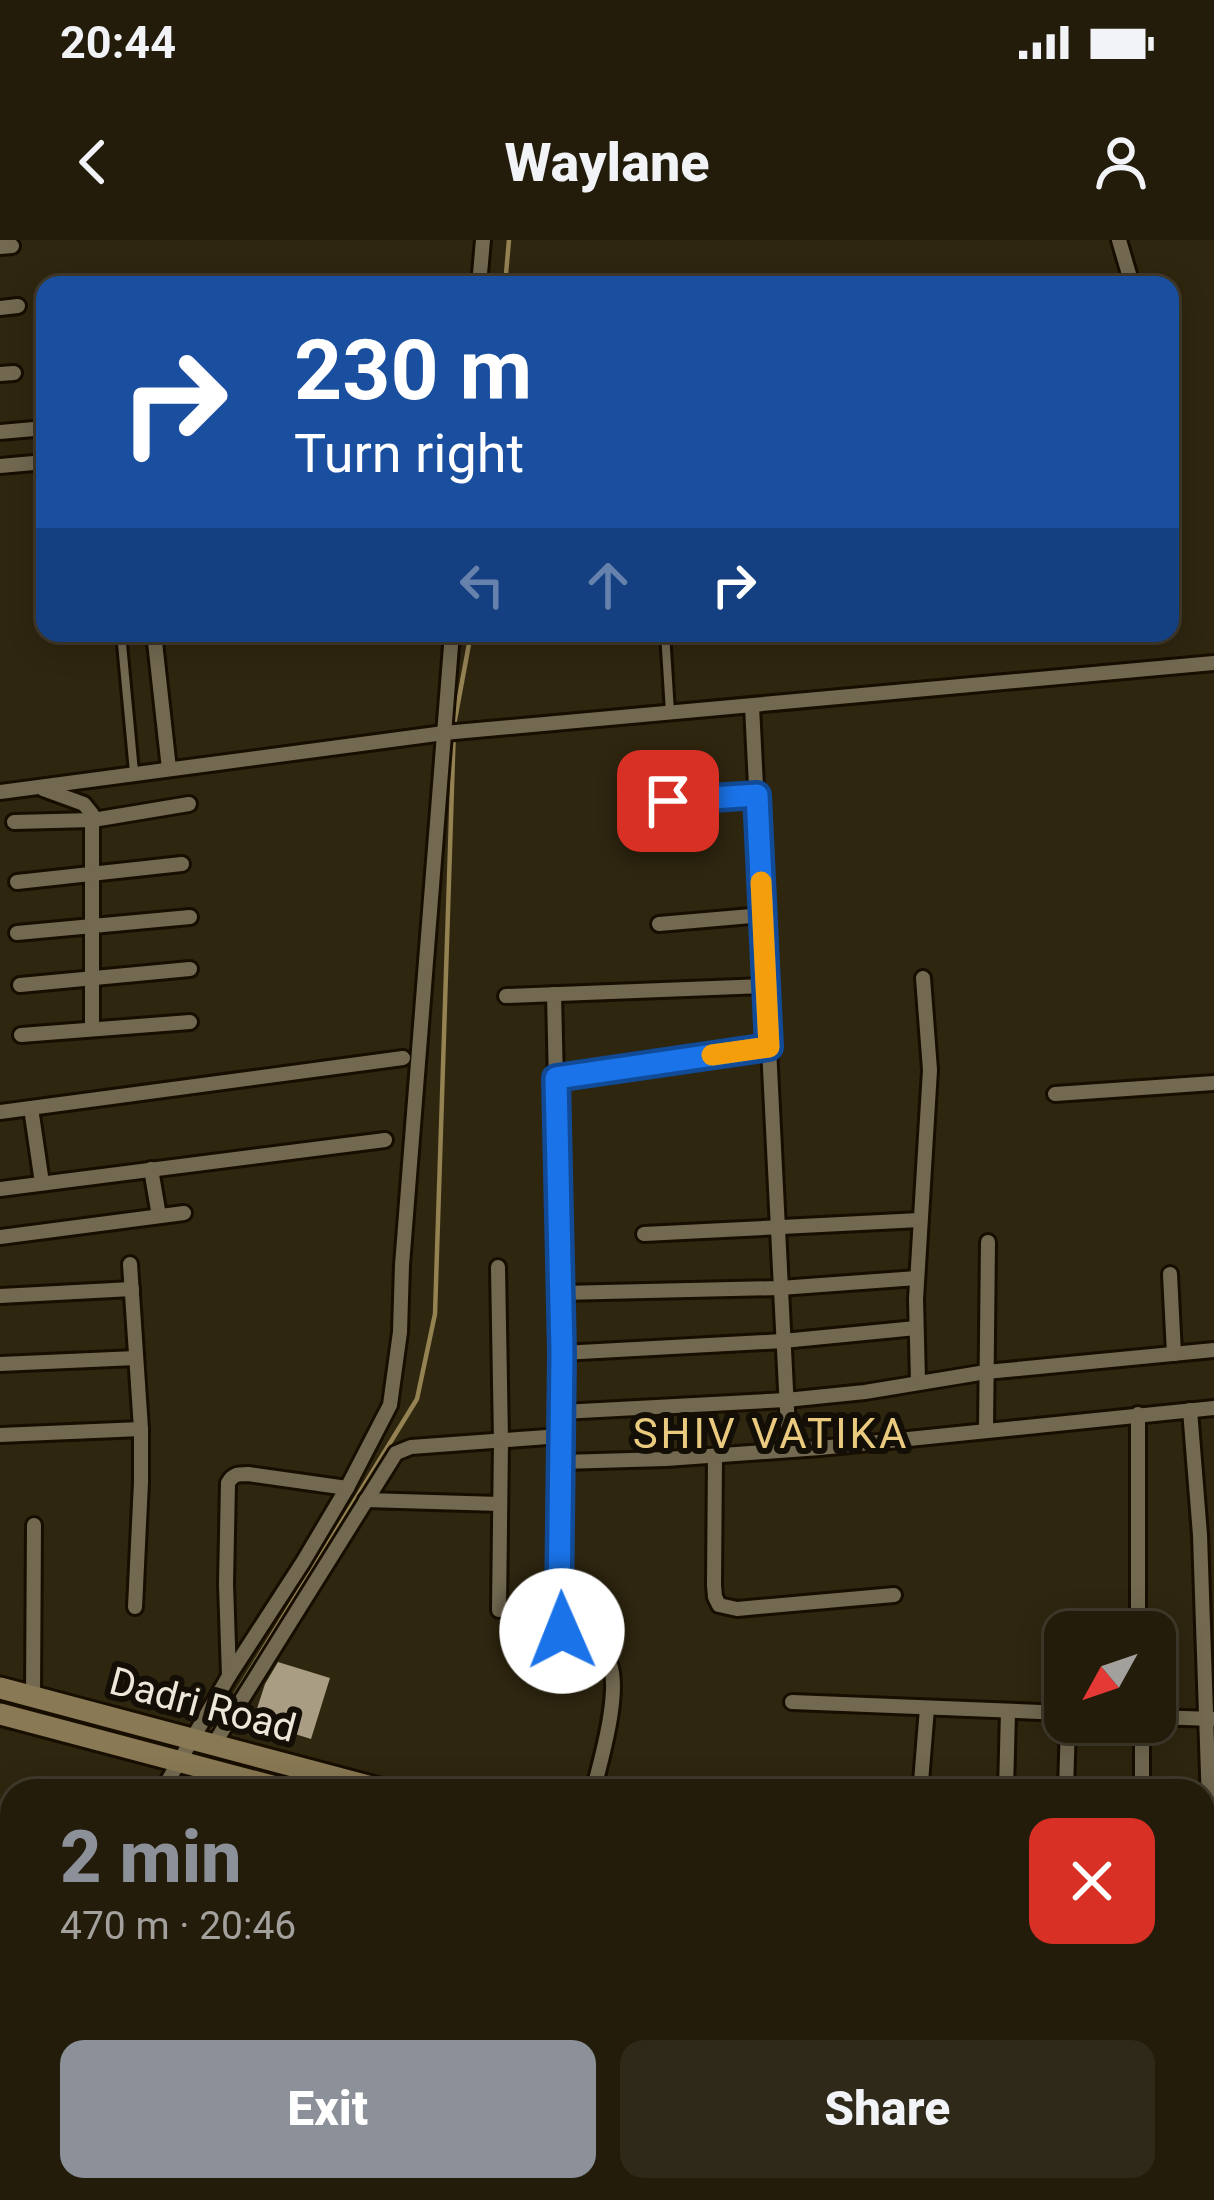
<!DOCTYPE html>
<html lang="en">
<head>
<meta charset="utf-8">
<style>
	body { margin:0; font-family:Roboto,sans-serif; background:#2f2919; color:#f1f3f6; height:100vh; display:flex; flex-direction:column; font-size:45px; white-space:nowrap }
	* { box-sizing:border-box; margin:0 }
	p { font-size:39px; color:#a3a19d }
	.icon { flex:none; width:66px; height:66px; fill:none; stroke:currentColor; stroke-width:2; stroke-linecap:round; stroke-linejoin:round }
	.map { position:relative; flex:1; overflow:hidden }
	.sheet { position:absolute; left:0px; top:1539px; width:1215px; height:423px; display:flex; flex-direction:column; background:#231c0b; border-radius:36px 36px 0 0; box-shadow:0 6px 30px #0003,0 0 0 3px #403a2c }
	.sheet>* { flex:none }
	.top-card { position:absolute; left:36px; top:36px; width:1143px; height:366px; border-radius:24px; box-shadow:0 6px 30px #0003,0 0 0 3px #403a2c; background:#1a4fa0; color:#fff; overflow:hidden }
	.needle { width:78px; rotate:230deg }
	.controls { position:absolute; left:1044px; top:1371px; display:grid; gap:24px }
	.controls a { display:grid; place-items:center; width:132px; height:132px; border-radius:24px; background:#231c0b; box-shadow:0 6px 30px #0003,0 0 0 3px #403a2c; font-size:60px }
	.pin { position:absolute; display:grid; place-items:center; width:102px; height:102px; color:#fff; margin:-51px; border-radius:24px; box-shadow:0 6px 18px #0006 }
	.me { position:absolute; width:132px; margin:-66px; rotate:359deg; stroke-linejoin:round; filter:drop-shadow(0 0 9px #0008) }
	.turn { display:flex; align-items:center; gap:42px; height:252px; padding:0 60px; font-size:54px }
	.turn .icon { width:156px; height:156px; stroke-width:2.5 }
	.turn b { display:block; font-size:84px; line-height:102px }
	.lanes { display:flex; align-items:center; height:114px; padding:0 60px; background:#0003; justify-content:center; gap:60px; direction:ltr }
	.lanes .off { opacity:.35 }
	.round { display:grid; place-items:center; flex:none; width:126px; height:126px; border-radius:24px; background:#2f2919 }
	.headline { display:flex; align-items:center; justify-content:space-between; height:204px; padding:0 60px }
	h1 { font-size:72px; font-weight:800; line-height:90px; color:#8c9099 }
	.cta { display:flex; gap:24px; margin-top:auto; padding:24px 60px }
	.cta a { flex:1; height:138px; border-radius:24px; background:#8c9099; color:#fff; font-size:48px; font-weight:800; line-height:138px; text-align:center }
	.cta a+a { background:#2f2919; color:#f1f3f6 }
	.status { display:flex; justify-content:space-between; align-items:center; height:84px; padding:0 60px; background:#231c0b; direction:ltr }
	.status svg { height:33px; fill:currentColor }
	header { display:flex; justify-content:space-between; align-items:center; height:156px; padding:0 60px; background:#231c0b; font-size:54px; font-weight:800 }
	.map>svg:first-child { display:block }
</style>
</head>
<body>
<div class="status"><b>20:44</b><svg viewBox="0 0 49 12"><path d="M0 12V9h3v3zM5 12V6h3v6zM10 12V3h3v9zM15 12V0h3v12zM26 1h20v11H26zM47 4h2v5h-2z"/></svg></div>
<header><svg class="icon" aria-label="back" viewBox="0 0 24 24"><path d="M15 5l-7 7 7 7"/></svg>Waylane<svg class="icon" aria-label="person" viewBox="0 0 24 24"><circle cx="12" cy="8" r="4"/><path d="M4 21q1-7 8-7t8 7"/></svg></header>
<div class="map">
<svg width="1214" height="1960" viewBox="0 0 1214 1960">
	<rect width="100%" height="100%" fill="#2f260f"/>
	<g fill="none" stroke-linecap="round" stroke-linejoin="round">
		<g stroke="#948253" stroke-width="4.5">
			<path d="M505 45 509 0"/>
			<path d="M211 1494 417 1159 435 1074 454 485 471 393"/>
			<path d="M176 1551 180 1545"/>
			<path d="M0 1839 12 1819"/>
		</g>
	</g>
	<path fill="#a99e84" d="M278 1422 330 1438 311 1499 253 1481 265 1444Z"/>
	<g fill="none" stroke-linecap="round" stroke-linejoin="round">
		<defs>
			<g id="lane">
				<path d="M121 393 134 532"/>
				<path d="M665 393 670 472"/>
				<path d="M668 561 755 555"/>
			</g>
			<g id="street">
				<path d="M1119 0 1131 41"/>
				<path d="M0 7 12 6"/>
				<path d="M479 45 483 0"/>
				<path d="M0 68 18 66"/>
				<path d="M0 134 14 133"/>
				<path d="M0 192 45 188"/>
				<path d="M0 226 45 222"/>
				<path d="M154 393 169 529"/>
				<path d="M752 466 789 1210"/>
				<path d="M43 549 84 564 92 574V789"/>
				<path d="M0 552 444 493 1214 423"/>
				<path d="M14 582 93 580 189 564"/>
				<path d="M17 642 182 624"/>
				<path d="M659 684 763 675"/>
				<path d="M17 693 190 677"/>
				<path d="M20 745 190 729"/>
				<path d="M554 754 562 1113 560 1385C571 1411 591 1400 606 1417 625 1440 600 1524 593 1551"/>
				<path d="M506 756 767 746"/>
				<path d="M21 795 190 782"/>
				<path d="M556 838 769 807"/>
				<path d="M1055 854 1214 843"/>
				<path d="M31 868 42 943"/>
				<path d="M0 872 403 818"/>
				<path d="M151 929 159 976"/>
				<path d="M0 949 385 900"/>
				<path d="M644 994 920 980"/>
				<path d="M0 997 184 973"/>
				<path d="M130 1024 141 1189V1242L135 1367"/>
				<path d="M498 1027 501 1200 499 1370"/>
				<path d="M1170 1034 1174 1114"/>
				<path d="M561 1053 780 1048 917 1038"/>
				<path d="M0 1056 132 1049"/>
				<path d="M562 1113 783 1101 916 1088"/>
				<path d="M0 1124 136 1118"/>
				<path d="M918 1142 916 1059 930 830 923 738"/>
				<path d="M1190 1170 1200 1295 1210 1593"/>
				<path d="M562 1172 786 1160 865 1152 986 1132 1214 1110"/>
				<path d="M1138 1174V1392"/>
				<path d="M986 1190 988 1002"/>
				<path d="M0 1195 141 1189"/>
				<path d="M715 1216 714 1345 715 1357 719 1365 737 1369 894 1355"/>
				<path d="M561 1222 666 1219 820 1208 1214 1168"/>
				<path d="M366 1260 500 1264"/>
				<path d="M229 1436 226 1344 228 1243C233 1234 238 1234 248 1234L347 1248"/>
				<path d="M33 1457 34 1285"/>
				<path d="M792 1462 1065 1473"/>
				<path d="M1155 1477 1214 1479"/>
				<path d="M214 1504 396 1213 411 1207 561 1196"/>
				<path d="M921 1542 927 1468"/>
				<path d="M162 1551 229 1436 303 1322 347 1248 390 1165 400 1092 402 1025 452 393"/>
				<path d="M1006 1551 1008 1471"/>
				<path d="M1066 1551 1068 1482"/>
				<path d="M1142 1551V1482"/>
				<path d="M0 1805 12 1786"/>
				<path d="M0 1860 12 1842"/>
				<path d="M0 1926 12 1925"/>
				<path d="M147 1950V1960"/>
				<path d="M216 1950 217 1960"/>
				<path d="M265 1950 266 1960"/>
				<path d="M1125 1950 1214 1957"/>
				<path d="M1037 1960 1038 1950"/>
			</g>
			<g id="secondary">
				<path d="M0 1448 387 1551"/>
				<path d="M0 1474 291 1551"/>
				<path d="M1203 1772 1214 1775"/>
				<path d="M1203 1798 1214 1801"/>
			</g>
		</defs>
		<use href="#lane" stroke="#170e00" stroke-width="14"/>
		<use href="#street" stroke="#170e00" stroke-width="20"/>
		<use href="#secondary" stroke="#170e00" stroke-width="27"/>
		<use href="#lane" stroke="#736951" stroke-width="8"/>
		<use href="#street" stroke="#736951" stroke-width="14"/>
		<use href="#secondary" stroke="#897954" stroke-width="21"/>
	</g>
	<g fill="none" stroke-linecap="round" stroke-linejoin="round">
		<defs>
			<path id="route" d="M562 1391 559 1368 562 1113 556 838 769 807 757 555 668 561"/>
		</defs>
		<use href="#route" stroke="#114b97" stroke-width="30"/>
		<use href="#route" stroke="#1a73e8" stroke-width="21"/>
		<path stroke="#f59e0b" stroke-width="21" d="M712 815 769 807 761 642"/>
	</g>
	<g text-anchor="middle" stroke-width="12" stroke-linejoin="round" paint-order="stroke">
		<g font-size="39" fill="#ece7d9" stroke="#130f06">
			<text transform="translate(203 1464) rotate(15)" y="14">Dadri Road</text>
		</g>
		<g font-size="42" letter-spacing="3" fill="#e9ca7f" stroke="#130f06">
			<text x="771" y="1208">SHIV VATIKA</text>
		</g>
	</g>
</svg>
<div class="controls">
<a><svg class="needle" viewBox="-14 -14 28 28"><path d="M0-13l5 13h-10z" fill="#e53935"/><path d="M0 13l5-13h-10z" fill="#a3a19d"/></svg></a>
</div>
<div class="pin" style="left:668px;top:561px;background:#d93025"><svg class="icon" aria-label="arrive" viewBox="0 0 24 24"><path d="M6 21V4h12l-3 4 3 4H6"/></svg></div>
<svg class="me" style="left:562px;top:1391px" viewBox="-20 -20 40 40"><circle r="19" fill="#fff"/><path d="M0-13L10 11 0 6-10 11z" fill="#1a73e8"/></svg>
<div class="top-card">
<div class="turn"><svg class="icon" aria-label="right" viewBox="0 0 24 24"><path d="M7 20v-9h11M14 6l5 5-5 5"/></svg><div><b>230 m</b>Turn right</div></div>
<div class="lanes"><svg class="icon off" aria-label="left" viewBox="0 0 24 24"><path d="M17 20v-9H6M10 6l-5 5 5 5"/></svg><svg class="icon off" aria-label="ahead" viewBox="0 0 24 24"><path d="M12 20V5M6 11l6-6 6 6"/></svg><svg class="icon" aria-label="right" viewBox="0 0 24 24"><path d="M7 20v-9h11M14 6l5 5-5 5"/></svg></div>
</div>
<section class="sheet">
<div class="headline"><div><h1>2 min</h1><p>470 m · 20:46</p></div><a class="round" style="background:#d93025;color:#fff"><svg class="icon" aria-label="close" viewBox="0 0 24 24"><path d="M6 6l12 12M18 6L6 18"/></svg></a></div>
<div class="cta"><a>Exit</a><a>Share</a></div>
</section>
</div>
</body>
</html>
